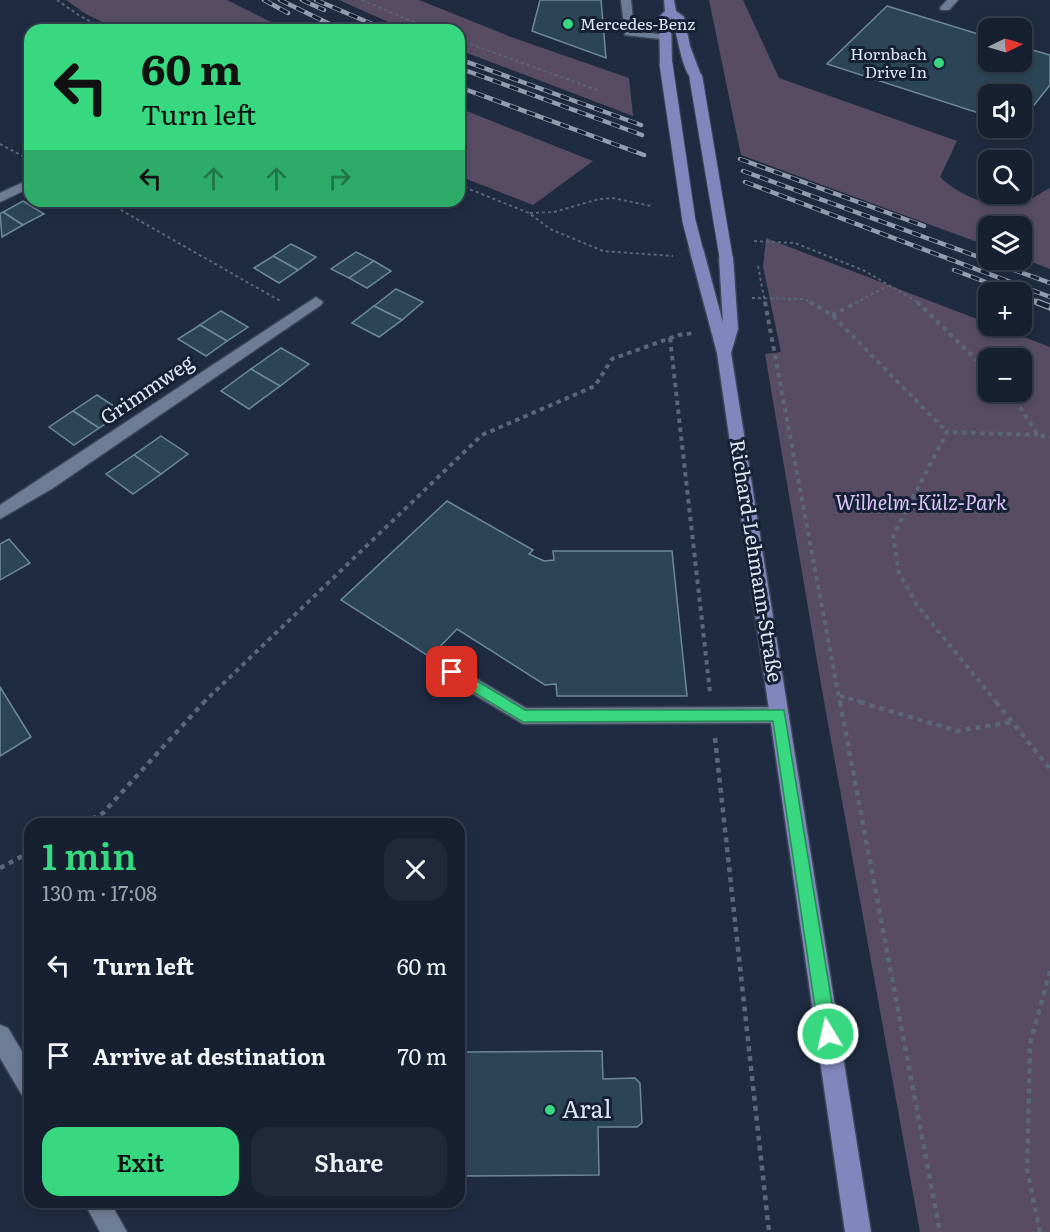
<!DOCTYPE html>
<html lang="en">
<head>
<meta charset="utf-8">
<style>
	body { margin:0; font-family:Literata,serif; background:#202839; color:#f1f3f6; height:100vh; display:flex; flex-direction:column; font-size:22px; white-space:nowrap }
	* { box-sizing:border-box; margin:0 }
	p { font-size:20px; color:#9ea3ab }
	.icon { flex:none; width:33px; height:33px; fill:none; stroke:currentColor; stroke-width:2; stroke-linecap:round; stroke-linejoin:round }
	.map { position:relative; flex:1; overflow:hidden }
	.side { position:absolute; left:24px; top:818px; width:441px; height:390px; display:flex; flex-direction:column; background:#172031; border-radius:18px; box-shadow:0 3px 9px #0003,0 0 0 2px #363e4d }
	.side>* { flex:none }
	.banner { position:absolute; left:24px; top:24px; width:441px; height:183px; border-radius:18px; box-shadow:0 3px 9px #0003,0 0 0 2px #363e4d; background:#37d880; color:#111; overflow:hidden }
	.needle { width:39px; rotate:85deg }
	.fabs { position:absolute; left:978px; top:18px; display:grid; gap:12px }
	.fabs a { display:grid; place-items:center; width:54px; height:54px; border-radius:12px; background:#172031; box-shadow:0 3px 9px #0003,0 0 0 2px #363e4d; font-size:30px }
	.pin { position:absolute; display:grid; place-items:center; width:51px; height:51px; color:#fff; margin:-26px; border-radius:12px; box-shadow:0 3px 9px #0006 }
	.me { position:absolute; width:66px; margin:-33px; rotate:351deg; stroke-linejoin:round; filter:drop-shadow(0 0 4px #0008) }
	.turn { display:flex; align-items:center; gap:21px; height:126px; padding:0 18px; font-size:27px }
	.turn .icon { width:78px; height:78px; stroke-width:2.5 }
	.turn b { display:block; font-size:42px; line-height:51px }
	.lanes { display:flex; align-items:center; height:57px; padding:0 18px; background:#0003; justify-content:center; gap:30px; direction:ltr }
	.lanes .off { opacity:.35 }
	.round { display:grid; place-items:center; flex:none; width:63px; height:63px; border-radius:18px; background:#202839 }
	.overview { display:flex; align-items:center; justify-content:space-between; height:102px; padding:0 18px }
	h1 { font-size:36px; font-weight:600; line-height:45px; color:#37d880 }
	.button { display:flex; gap:12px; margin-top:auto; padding:12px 18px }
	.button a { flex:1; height:69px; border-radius:18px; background:#37d880; color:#111; font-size:24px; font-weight:600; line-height:69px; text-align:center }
	.button a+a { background:#202839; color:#f1f3f6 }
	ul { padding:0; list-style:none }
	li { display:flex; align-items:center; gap:18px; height:90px; padding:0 18px }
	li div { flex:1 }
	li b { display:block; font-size:22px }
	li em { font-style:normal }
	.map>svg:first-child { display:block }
</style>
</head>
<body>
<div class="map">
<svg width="1050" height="1232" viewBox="0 0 1050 1232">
	<rect width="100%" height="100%" fill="#1f2b41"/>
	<g fill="#574c64" fill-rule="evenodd">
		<path d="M66 0H227L287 30H119L86 14Z"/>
		<path d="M339 0H419L511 37 629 78 633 116 459 50V30H406Z"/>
		<path d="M709 0H743L779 78 957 141 940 177C962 198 1000 213 1030 200 1037 196 1043 191 1050 188V269L1022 258V226H988V246L741 155Z"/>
		<path d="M459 108 593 161 533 205 459 176Z"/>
		<path d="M766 238 1050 347V1232H920L822 690 765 354 781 352 763 267ZM1022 358V392H988V358Z"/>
	</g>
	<g fill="#2c4556" stroke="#6d889c" stroke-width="1.5">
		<path d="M540 0H601L606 58 532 31Z"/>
		<path d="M887 6 988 37V62H1022V47L1050 55V85L1022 120V94H988V116L827 64Z"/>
		<path d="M23 201 44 214 23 225 3 212Z"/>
		<path d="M3 212 23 225 2 237 0 214Z"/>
		<path d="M291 244 316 257 298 270 273 256Z"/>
		<path d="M356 252 374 261 349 278 331 269Z"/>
		<path d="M273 256 298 270 279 283 254 268Z"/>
		<path d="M374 261 391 271 367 288 349 278Z"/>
		<path d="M396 289 423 302 402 320 374 306Z"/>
		<path d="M374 306 402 320 379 337 352 323Z"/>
		<path d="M221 311 248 327 227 341 200 325Z"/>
		<path d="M200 325 227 341 206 356 178 339Z"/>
		<path d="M281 348 309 364 280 386 251 369Z"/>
		<path d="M251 369 280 386 249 409 221 391Z"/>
		<path d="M97 395 123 412 99 428 73 411Z"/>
		<path d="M73 411 99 428 74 445 49 427Z"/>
		<path d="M161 436 188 454 161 474 134 455Z"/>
		<path d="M134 455 161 474 133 494 106 474Z"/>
		<path d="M447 501 533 550 529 554 544 561 554 560 553 551H672L687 696H557L556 684 545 685 457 629 430 657 341 600Z"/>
		<path d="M9 539 30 563 0 580V544Z"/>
		<path d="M0 687 31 737 0 756Z"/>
		<path d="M602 1051 603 1079 635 1078 640 1083 642 1123 637 1127H598L599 1175 459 1176V1052Z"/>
	</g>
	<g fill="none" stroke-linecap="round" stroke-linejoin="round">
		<defs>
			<g id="service">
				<path d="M621 0H631L634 30 669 36V40L625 35Z"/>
				<path d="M452 664 526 708 779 707 786 709 789 715 786 721 779 723 523 724 445 677 443 672 445 667Z"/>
			</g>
			<path id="pedestrian" d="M947 0H958L949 10H941L940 8Z"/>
			<g id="minor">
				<path d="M30 179V188L0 202V193Z"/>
				<path d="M316 297 323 302 321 305 53 488 0 519V505Z"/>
			</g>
			<g id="secondary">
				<path d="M0 1025 8 1028 30 1065V1099L22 1095 0 1058Z"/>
				<path d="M84 1202H110L127 1232H100Z"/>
			</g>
			<g id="primary">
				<path d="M664 0H674L676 11 684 17 690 46 702 78 700 80 696 82C681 76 678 31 671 17L672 64 666 67 660 64 659 17 665 11Z"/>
				<path d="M696 244 703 248 723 323 719 257 726 253 733 257 738 329 731 353 871 1232H845L717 353 689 248Z"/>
			</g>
		</defs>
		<use href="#service" stroke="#3c4558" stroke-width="3"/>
		<use href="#pedestrian" stroke="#3c4558" stroke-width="3"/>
		<use href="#minor" stroke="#3c4558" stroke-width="3"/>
		<use href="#secondary" stroke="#3c4558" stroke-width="3"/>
		<use href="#primary" stroke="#3c4558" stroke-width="3"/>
		<g stroke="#5b667a" stroke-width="2" stroke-dasharray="3 3" stroke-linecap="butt">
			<path d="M57 0 80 16 107 30"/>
			<path d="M362 0 432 30"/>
			<path d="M459 40 600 91"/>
			<path d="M0 144 30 160"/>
			<path d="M459 185 529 213 550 229 603 251 673 256"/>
			<path d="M105 201 282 302"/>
			<path d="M530 213 554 212 599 199 613 198 651 206"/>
			<path d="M754 241 795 243 865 271 919 303"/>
			<path d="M758 266 765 303"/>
			<path d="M752 298 805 299 812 303"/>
			<path d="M855 303 888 286"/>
		</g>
		<g stroke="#5b667a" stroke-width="4" stroke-dasharray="4.5 4.5" stroke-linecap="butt">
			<path d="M765 302 840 703"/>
			<path d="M810 302 832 315 947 432"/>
			<path d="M917 302 988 371"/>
			<path d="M832 315 858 302"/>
			<path d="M670 338 710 692"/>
			<path d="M1010 392 1038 435 1050 437"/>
			<path d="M840 696 865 703"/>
			<path d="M203 703 482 435 595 386 612 359 679 335 694 333"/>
			<path d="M997 703 917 605 899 573 893 536 947 432 1038 435"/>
		</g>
		<g stroke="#5b667a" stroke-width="4.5" stroke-dasharray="5 5" stroke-linecap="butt">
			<path d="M840 702 940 1232"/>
			<path d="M860 702 957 731 1011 722"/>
			<path d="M996 702 1050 769"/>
			<path d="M715 738 769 1232"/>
			<path d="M83 824 103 813 204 702"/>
			<path d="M0 868 30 852"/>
			<path d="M1040 1232 1027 1169 1030 1044 1050 971"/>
		</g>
		<use href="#service" fill="#6e7d96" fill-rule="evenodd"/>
		<use href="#pedestrian" fill="#6e7d96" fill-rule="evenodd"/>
		<use href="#minor" fill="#6e7d96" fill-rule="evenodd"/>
		<use href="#secondary" fill="#6e7d96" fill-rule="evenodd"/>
		<use href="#primary" fill="#8187bd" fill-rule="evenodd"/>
		<defs>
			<g id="rail-far1">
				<path d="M264 0 288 13"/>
				<path d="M280 0 342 30"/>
				<path d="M302 0 324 10"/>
				<path d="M316 0 386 30"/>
				<path d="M459 59 641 125"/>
				<path d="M459 68 642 135"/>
				<path d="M459 87 644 155"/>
				<path d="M740 159 924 226"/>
				<path d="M743 171 1050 283"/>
				<path d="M745 182 1050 297"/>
				<path d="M954 270 1012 292"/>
				<path d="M1022 296 1041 303"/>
			</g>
			<path id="rail" d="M1037 302 1050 307"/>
		</defs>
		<use href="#rail-far1" stroke="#939dae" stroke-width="4.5"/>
		<use href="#rail" stroke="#939dae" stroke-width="7"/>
		<use href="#rail-far1" stroke="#162136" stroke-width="3" stroke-dasharray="9" stroke-linecap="butt"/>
		<use href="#rail" stroke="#162136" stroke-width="4.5" stroke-dasharray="13" stroke-linecap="butt"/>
		<defs>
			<g id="primary-bridge">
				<path d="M666 64 689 221 696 248"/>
				<path d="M696 78 726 257"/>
			</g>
		</defs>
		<use href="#primary-bridge" stroke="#3c4558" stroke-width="15" stroke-linecap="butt"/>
		<use href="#primary-bridge" stroke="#8187bd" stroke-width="13"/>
	</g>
	<path fill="#37d880" stroke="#248c53" stroke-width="1.5" d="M452 666 525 710H784L837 1034 834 1040 828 1043 822 1040 819 1034 773 721 523 722 447 676 445 672 447 668Z"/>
	<g fill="#37d880" stroke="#162136" stroke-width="2">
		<circle cx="568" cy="24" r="6"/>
		<circle cx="939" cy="63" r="6"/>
		<circle cx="550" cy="1110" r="6"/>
	</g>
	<g text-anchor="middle" stroke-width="6" stroke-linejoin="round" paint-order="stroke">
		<g font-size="16" fill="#dde5f3" stroke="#162136" text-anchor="start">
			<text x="580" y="30">Mercedes-Benz</text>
			<text x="927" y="60" text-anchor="end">Hornbach<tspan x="927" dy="18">Drive In</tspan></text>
		</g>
		<g font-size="20" fill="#dde5f3" stroke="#162136">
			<text transform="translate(147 390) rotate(-34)" y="7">Grimmweg</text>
			<text transform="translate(756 561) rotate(81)" y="7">Richard-Lehmann-Straße</text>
		</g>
		<g font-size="20" font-style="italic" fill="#dcc4f9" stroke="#162136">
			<text x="921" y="510">Wilhelm-Külz-Park</text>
		</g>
		<g font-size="24" fill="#dde5f3" stroke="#162136" text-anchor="start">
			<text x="562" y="1118">Aral</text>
		</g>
	</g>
</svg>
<div class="fabs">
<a><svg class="needle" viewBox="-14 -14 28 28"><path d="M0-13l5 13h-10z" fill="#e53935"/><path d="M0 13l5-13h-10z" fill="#9ea3ab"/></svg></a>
<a><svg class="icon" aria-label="sound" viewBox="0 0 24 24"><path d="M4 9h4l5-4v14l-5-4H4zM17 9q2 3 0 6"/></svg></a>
<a><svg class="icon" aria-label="search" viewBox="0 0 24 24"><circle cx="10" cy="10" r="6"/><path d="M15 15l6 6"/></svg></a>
<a><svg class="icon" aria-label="layers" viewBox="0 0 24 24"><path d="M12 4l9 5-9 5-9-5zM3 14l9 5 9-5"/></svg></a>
<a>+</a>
<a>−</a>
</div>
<div class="pin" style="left:452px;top:672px;background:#d93025"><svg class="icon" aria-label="arrive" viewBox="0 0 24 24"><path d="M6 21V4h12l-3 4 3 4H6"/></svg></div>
<svg class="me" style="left:828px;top:1034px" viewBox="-20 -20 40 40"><circle r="17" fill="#37d880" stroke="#fff" stroke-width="3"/><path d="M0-11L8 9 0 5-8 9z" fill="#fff"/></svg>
<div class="banner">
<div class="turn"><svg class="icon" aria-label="left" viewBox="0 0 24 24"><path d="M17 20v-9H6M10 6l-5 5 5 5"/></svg><div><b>60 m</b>Turn left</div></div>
<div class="lanes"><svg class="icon" aria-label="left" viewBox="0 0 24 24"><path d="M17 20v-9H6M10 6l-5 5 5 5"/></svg><svg class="icon off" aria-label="ahead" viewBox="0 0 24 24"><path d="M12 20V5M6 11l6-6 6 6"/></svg><svg class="icon off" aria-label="ahead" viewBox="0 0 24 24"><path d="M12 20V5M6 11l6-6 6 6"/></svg><svg class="icon off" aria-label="right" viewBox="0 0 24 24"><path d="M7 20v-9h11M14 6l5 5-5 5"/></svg></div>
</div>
<section class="side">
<div class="overview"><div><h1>1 min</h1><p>130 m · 17:08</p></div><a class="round"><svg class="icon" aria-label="close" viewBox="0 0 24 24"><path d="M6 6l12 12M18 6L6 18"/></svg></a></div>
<ul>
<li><svg class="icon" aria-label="left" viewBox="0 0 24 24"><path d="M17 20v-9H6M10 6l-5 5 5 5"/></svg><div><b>Turn left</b></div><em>60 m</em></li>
<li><svg class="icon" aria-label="arrive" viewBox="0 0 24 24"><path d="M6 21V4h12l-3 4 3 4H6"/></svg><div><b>Arrive at destination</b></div><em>70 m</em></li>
</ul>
<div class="button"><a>Exit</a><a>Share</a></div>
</section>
</div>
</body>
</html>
